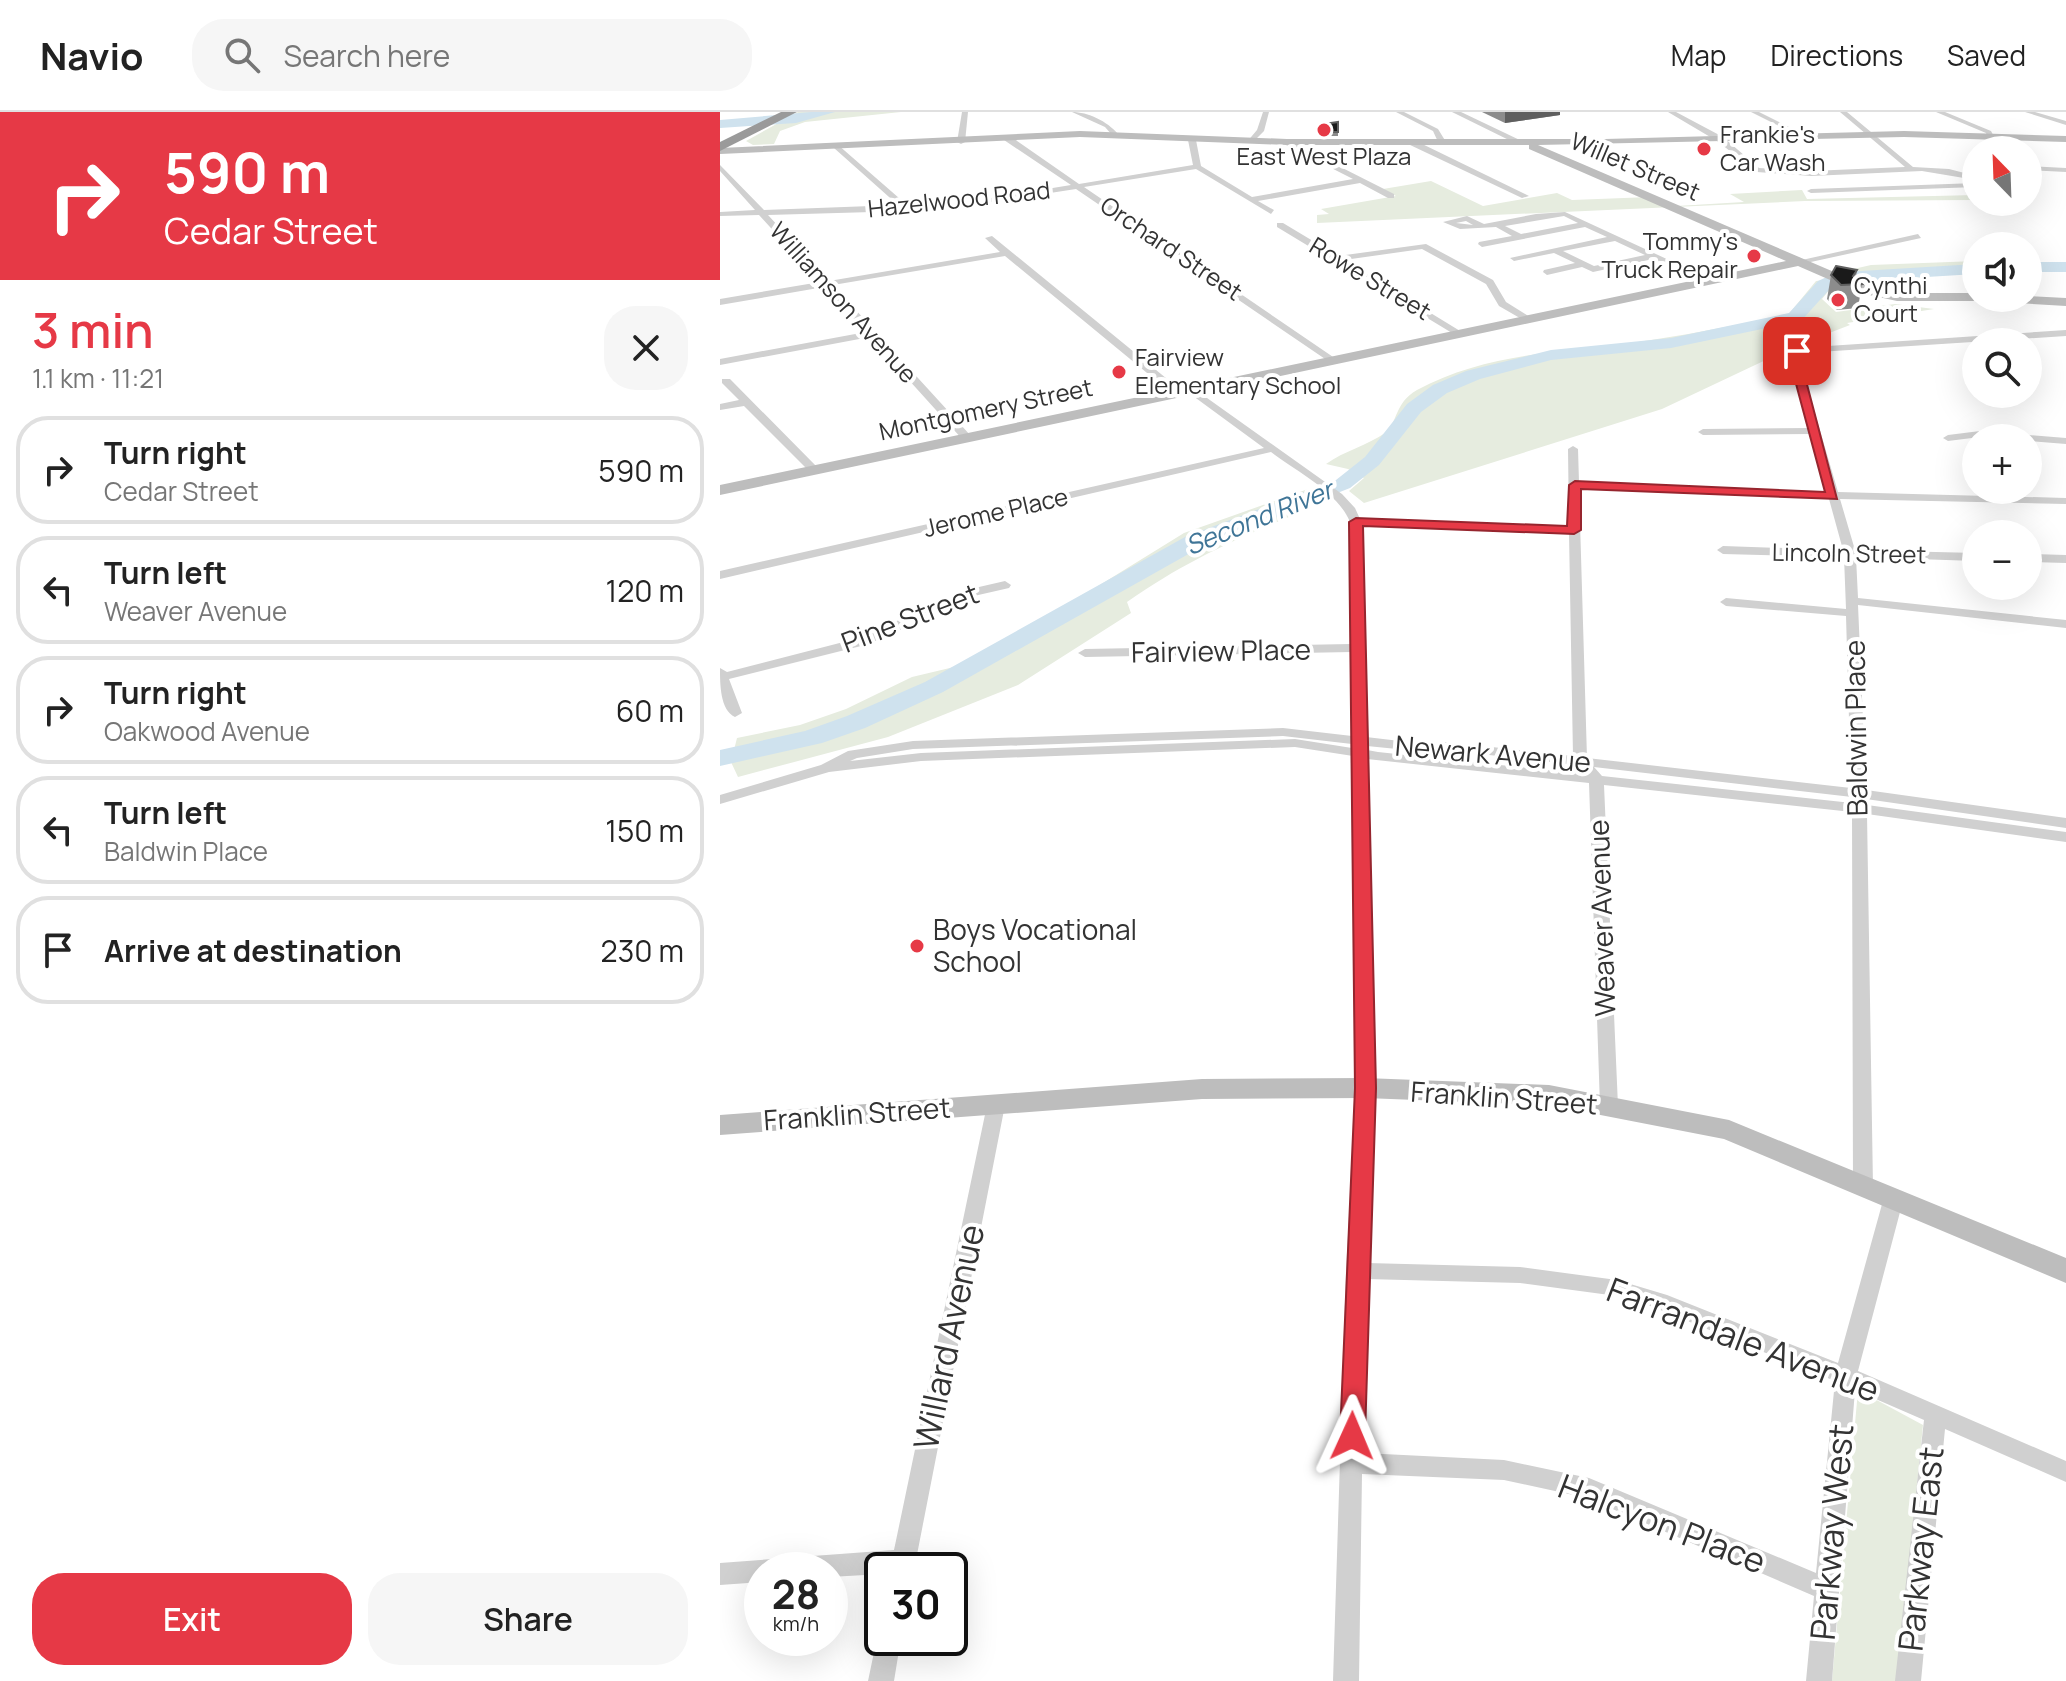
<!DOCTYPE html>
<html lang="en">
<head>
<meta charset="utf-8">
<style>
	body { margin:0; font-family:Manrope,sans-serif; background:#f6f6f6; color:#222; height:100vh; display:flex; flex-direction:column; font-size:30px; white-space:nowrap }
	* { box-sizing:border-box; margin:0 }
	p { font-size:26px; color:#767676 }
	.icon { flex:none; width:44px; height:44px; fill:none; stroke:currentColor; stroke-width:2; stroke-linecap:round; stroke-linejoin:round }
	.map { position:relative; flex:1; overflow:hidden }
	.sheet { display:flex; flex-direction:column; background:#fff; width:720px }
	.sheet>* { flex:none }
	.guide { background:#e63946; color:#fff; overflow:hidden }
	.needle { width:52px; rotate:337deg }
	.fabs { position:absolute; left:1242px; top:24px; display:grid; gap:16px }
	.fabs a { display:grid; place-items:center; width:80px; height:80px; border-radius:50%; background:#fff; box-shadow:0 8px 32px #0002; font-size:40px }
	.speed { position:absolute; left:24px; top:1440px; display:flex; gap:16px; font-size:40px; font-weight:700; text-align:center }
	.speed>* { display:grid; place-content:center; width:104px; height:104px; border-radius:50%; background:#fff; box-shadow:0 8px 32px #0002; line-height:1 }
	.speed small { font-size:20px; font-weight:400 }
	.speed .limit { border:4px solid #111; border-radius:12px; background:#fff; color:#111 }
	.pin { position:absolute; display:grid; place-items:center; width:68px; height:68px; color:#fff; margin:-34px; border-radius:16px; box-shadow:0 4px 12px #0006 }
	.me { position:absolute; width:88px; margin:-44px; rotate:1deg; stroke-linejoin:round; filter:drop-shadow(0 0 6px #0008) }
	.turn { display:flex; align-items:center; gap:28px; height:168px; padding:0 32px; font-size:36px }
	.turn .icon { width:104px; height:104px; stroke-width:2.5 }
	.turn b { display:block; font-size:56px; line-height:68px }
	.round { display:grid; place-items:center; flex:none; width:84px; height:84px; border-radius:32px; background:#f6f6f6 }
	.headline { display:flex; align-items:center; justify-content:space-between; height:136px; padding:0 32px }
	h1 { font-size:48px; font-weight:600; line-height:60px; color:#e63946 }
	.button { display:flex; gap:16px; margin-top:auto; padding:16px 32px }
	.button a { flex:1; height:92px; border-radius:32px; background:#e63946; color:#fff; font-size:32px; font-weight:600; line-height:92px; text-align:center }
	.button a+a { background:#f6f6f6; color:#222 }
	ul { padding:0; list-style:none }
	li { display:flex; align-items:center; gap:24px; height:108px; margin:0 16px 12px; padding:0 16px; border:4px solid #e0e0e0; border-radius:32px }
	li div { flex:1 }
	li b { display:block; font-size:30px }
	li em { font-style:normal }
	header { display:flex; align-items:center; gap:48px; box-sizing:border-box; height:112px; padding:0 40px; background:#fff; border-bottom:2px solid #e0e0e0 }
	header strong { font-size:38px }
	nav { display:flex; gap:44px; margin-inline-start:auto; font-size:28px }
	.search { width:560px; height:72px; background:#f6f6f6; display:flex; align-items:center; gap:20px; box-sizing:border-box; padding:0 28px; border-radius:32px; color:#767676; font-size:30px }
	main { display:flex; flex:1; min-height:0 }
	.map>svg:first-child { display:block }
</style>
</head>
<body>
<header>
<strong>Navio</strong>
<div class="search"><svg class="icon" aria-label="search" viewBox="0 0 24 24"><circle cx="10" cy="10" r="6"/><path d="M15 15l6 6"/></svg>Search here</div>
<nav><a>Map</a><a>Directions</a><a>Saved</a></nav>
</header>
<main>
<section class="sheet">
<div class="guide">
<div class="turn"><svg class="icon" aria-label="right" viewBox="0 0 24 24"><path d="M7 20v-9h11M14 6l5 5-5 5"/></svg><div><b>590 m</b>Cedar Street</div></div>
</div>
<div class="headline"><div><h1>3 min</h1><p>1.1 km · 11:21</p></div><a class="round"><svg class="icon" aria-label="close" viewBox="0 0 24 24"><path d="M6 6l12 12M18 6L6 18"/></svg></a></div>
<ul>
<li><svg class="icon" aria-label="right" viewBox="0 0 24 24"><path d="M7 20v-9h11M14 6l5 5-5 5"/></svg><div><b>Turn right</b><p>Cedar Street</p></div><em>590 m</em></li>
<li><svg class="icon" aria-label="left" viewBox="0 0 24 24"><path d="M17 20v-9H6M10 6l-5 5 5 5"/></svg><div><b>Turn left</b><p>Weaver Avenue</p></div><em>120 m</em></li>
<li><svg class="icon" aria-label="right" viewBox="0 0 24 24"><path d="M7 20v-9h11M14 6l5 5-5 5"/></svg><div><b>Turn right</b><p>Oakwood Avenue</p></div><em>60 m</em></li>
<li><svg class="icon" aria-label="left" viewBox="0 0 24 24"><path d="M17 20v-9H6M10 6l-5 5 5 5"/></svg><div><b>Turn left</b><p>Baldwin Place</p></div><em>150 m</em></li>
<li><svg class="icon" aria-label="arrive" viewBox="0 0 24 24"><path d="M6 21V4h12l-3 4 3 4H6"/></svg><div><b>Arrive at destination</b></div><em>230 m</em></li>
</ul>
<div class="button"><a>Exit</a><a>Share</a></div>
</section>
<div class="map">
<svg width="1346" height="1569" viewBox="0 0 1346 1569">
	<rect width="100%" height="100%" fill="#fff"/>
	<g fill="#e6ecdf">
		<path d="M78 0H181L85 10 60 19 54 32 33 33 26 29Z"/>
		<path d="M711 69 763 94 837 81 852 88 930 85 956 94 1024 90 1010 82 1082 78 1087 87 1256 83V88L1085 89 597 111V103L609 102 601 97 676 84 663 77Z"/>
		<path d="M1256 149V159C1215 162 1152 177 1116 161L1151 153Z"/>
		<path d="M1105 168 1115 171 1102 187 1116 200 1175 192 1214 197 1127 211 1130 213 1073 235 942 297 644 391 629 379 644 366 628 357 606 352C624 339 648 333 665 321 678 311 674 291 697 278 763 242 839 240 911 231 963 224 1016 213 1068 203L1096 169Z"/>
		<path d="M591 376 604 386 582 394 581 400C516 427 465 449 407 490L411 501 298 573 168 625 18 665 11 650 17 626 80 613 126 597 192 565 234 555 328 505 464 421Z"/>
		<path d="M1138 1278 1203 1313 1177 1569H1112Z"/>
	</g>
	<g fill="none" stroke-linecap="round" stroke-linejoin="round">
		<g fill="#cfe2ee" fill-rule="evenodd">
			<path d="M91 0H115L76 11 0 16V8Z"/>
			<rect x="1308" y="150" width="38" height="10"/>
			<path d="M1256 152V162L1124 170 1116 165 1124 160Z"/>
			<path d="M1109 164 1117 169 1081 209 951 236 831 248 760 267 727 281 701 300 659 353 630 376 481 435 223 580 145 616 102 631 0 654V638L85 619 127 604 205 570 465 425 616 368 645 345 687 292 713 273 746 259 831 238 951 226 1069 201 1098 169Z"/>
		</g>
		<g fill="#d0d0d0" fill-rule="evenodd">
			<path d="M242 0H248L245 30 241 32 237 30Z"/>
			<path d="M352 0C368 0 387 9 398 22L392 23 385 15Z"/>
			<path d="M543 0H549L544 19 532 31H526L537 18Z"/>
			<path d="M676 0H684L718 17 726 30 719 32 713 19Z"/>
			<path d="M732 0H741L806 31 799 33Z"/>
			<path d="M948 0H956L1003 25 1039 56 1091 59 1185 55 1120 0H1127L1193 55 1229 57 1256 64V68L1202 59 1091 64 1037 60 997 29Z"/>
			<path d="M1031 0H1039L1087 24 1081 25Z"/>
			<path d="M1216 0H1225L1271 19 1281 38H1273L1266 21Z"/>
			<path d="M1305 0H1315L1346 9V13Z"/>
			<path d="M284 24H290L359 72 473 53 468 28 472 26 476 28 481 54 532 85 633 67 564 32 567 28 674 82V86H668L640 71 538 89 554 98 551 102 476 57 364 75 619 249 611 251 356 77 240 95 187 99 48 103 109 169 280 140 265 126 272 124 463 280V284H455L285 144 113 173 251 324V328H243L150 225 0 253V247L146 220 104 175 0 193V187L100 170 39 103 0 104V100L35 98 0 59V53L44 98 178 93 114 36 117 32 187 93 240 91 351 73 284 28Z"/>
			<path d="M688 28H694L809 84 802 86 688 32Z"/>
			<path d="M1308 54 1346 56V60L1308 58Z"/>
			<path d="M1256 71V75L1091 81 1087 79 1091 77Z"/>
			<path d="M845 100 990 167 991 169 984 171 933 147 873 160 862 155 827 163 823 160 824 158 855 151 834 141 794 149 790 146 887 125 865 115 762 135 758 132 759 130 792 124 776 115 740 117 723 110 747 104 764 112 816 102ZM844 104 858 111 801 122 785 114ZM746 109 753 113 736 111ZM895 129 925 143 874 154 843 139Z"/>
			<path d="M557 111H563L618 144 706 132 773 168 786 190 813 207 805 209 779 194 766 172 702 137 624 148 745 222 737 224 557 115Z"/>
			<path d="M1198 122 1201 126 1077 153 1073 150Z"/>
			<path d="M1346 218V224L1083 241 1078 243 1118 380 1346 386V392L1120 387 1135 438 1256 441V449L1136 445 1138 486 1346 508V516L1138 493 1146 678 1346 706V716L1146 687 1147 693 1346 720V730L1147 702 1153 1075 1150 1080 1143 1082 1136 1080 1133 1075 1132 700 884 673 898 994 896 999H882L880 994 869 671 647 647 654 976 647 1151 800 1155 897 1168 947 1183 1118 1251 1164 1085 1167 1080 1174 1077 1181 1080 1184 1085 1138 1259 1346 1349V1370L1225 1317 1201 1569H1175L1204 1308 1135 1278 1112 1569H1086L1094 1484 867 1386 784 1368 642 1362 639 1569H613L626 1159 636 976 633 644 575 635 201 649 109 660 0 692V683L101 653 128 639 193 629 563 616 632 624V540L365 545 358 541 365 537 631 532 630 410C617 379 577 360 551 340L0 467V459L544 336 469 281V277L473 276 622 382 635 396 640 407 849 414 848 337 853 334 858 337 859 370 1107 380 1091 322 983 323 978 320 983 317 1089 316 1068 242 1078 236ZM859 376 1109 387 1123 438 1003 434 997 438 1003 442 1124 445 1126 497 1006 486 1000 490 1006 494 1126 504 1131 676 867 646ZM642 414 849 421 853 644 726 630 697 631 646 625ZM563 624 632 632V636L575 627 201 641 130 649 137 646 193 637ZM647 634 697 639 726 638 856 653 864 662 658 640 647 638ZM874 655 1132 685V691L882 664ZM646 1167 800 1171 897 1184 933 1195 1115 1269 1096 1461 869 1366 784 1348 643 1341Z"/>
			<path d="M2 267H10L98 356V360H90L24 294 0 298V292L19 288 2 271Z"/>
			<path d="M1260 319 1346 326V332L1308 329V326L1260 325 1228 329 1223 326 1228 323Z"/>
			<path d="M1308 442 1346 443V451L1308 450Z"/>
			<path d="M285 469 291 473 289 476 254 484 149 532 9 567 22 601 15 605C0 598 0 572 0 556L7 560 139 526 246 478Z"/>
			<path d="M276 986 283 988 285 993 194 1458H162V1462L110 1465V1458H42V1470L0 1473V1451L174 1438 267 993 269 988Z"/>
			<path d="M162 1517V1526H181L174 1569H148L157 1526Z"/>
		</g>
		<g fill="#bdbdbd" fill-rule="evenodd">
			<path d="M360 19 567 27H885L1184 19 1346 24V30L1184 25 818 33 1149 175 1177 181H1256V186H1262L1256 189H1177L1140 181 1078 154 0 383V373L1066 149 809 37V33H567L360 25 0 42V36Z"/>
			<path d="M1308 184 1346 186V194L1281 190 1274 186Z"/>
			<path d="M645 966 829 973 1009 1008 1346 1146V1171L1004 1027 829 993 645 986 482 987 0 1023V1003L482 967Z"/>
		</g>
		<path fill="#9a9a9a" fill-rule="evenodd" d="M61 0H77L0 39V30Z"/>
	</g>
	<g fill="#8c8c8c">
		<path d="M762 0H840V3L785 11Z"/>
		<path d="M618 10V24H603V20Z"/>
		<path d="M1137 158 1136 166 1142 172 1138 196 1117 198 1107 187 1111 163Z"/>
	</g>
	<path fill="#5f5f5f" d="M785 0H840V3L785 11Z"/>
	<g fill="#1a1a1a" stroke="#5f5f5f" stroke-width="2">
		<path d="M618 10V20H603L605 12Z"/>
		<path d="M1116 154 1137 158 1133 164 1142 172 1121 173 1111 163Z"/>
	</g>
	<path fill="#e63946" stroke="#96252e" stroke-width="2" d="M1077 236 1082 239 1079 242 1117 387 861 377V418L854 422 643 414 656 976 645 1324 641 1332 632 1335 623 1332 620 1324 635 976 629 410 636 406 847 414 849 373 855 369 1105 380 1068 242Z"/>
	<g fill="#e63946" stroke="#fff" stroke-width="3">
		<circle cx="604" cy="18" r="8"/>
		<circle cx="984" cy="37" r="8"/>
		<circle cx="1034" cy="144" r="8"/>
		<circle cx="1118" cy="188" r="8"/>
		<circle cx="399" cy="260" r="8"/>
		<circle cx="197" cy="834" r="8"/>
	</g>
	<g text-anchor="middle" stroke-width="8" stroke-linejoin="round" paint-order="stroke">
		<g font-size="24" fill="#333" stroke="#fff" text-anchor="start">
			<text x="1000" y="31">Frankie's<tspan x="1000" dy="28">Car Wash</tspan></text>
			<text x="604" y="53" text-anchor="middle">East West Plaza</text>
			<text x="1018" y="138" text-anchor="end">Tommy's<tspan x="1018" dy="28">Truck Repair</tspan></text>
			<text x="1134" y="182">Cynthi<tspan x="1134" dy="28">Court</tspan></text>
			<text x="415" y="254">Fairview<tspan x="415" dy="28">Elementary School</tspan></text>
		</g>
		<g font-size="24" fill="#333" stroke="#fff">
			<text transform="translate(915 55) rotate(23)" y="8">Willet Street</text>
			<text transform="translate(239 88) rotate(-6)" y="8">Hazelwood Road</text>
			<text transform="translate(451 137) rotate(34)" y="8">Orchard Street</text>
			<text transform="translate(650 167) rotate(31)" y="8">Rowe Street</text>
			<text transform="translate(123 191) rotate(48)" y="8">Williamson Avenue</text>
			<text transform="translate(266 298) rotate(-12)" y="8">Montgomery Street</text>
			<text transform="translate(276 401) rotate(-13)" y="8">Jerome Place</text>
			<text transform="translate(1129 442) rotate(1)" y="8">Lincoln Street</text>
		</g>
		<g font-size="26" font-style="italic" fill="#3f7597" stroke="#fff">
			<text transform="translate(539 406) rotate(-22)" y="9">Second River</text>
		</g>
		<g font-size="28" fill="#333" stroke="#fff">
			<text transform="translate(190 506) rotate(-21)" y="10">Pine Street</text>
			<text transform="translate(501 539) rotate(-1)" y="10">Fairview Place</text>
			<text transform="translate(1136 616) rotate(-91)" y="10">Baldwin Place</text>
			<text transform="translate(773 642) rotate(5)" y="10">Newark Avenue</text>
			<text transform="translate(882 806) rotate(-92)" y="10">Weaver Avenue</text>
			<text transform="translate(784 986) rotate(4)" y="10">Franklin Street</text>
			<text transform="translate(137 1002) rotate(-4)" y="10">Franklin Street</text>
		</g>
		<g font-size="28" fill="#333" stroke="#fff" text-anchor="start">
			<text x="213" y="828">Boys Vocational<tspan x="213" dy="32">School</tspan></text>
		</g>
		<g font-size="34" fill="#333" stroke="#fff">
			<text transform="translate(229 1225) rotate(-78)" y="12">Willard Avenue</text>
			<text transform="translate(1023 1228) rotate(21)" y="12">Farrandale Avenue</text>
			<text transform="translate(942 1412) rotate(21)" y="12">Halcyon Place</text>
			<text transform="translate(1112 1420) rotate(-85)" y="12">Parkway West</text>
			<text transform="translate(1201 1437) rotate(-84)" y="12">Parkway East</text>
		</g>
	</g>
</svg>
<div class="fabs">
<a><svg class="needle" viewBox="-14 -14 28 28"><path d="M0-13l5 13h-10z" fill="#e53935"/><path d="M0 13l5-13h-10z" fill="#767676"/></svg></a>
<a><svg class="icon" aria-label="sound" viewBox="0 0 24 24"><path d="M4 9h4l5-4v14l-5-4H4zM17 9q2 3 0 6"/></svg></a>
<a><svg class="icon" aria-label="search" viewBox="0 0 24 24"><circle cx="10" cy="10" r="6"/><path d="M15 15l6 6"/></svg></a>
<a>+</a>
<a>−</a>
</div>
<div class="speed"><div>28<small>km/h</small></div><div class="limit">30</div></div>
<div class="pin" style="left:1077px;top:239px;background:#d93025"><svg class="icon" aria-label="arrive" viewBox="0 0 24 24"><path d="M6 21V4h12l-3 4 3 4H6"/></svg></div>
<svg class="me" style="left:632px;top:1324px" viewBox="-20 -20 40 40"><path d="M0-17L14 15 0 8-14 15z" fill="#e63946" stroke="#fff" stroke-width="4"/></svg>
</div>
</main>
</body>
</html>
